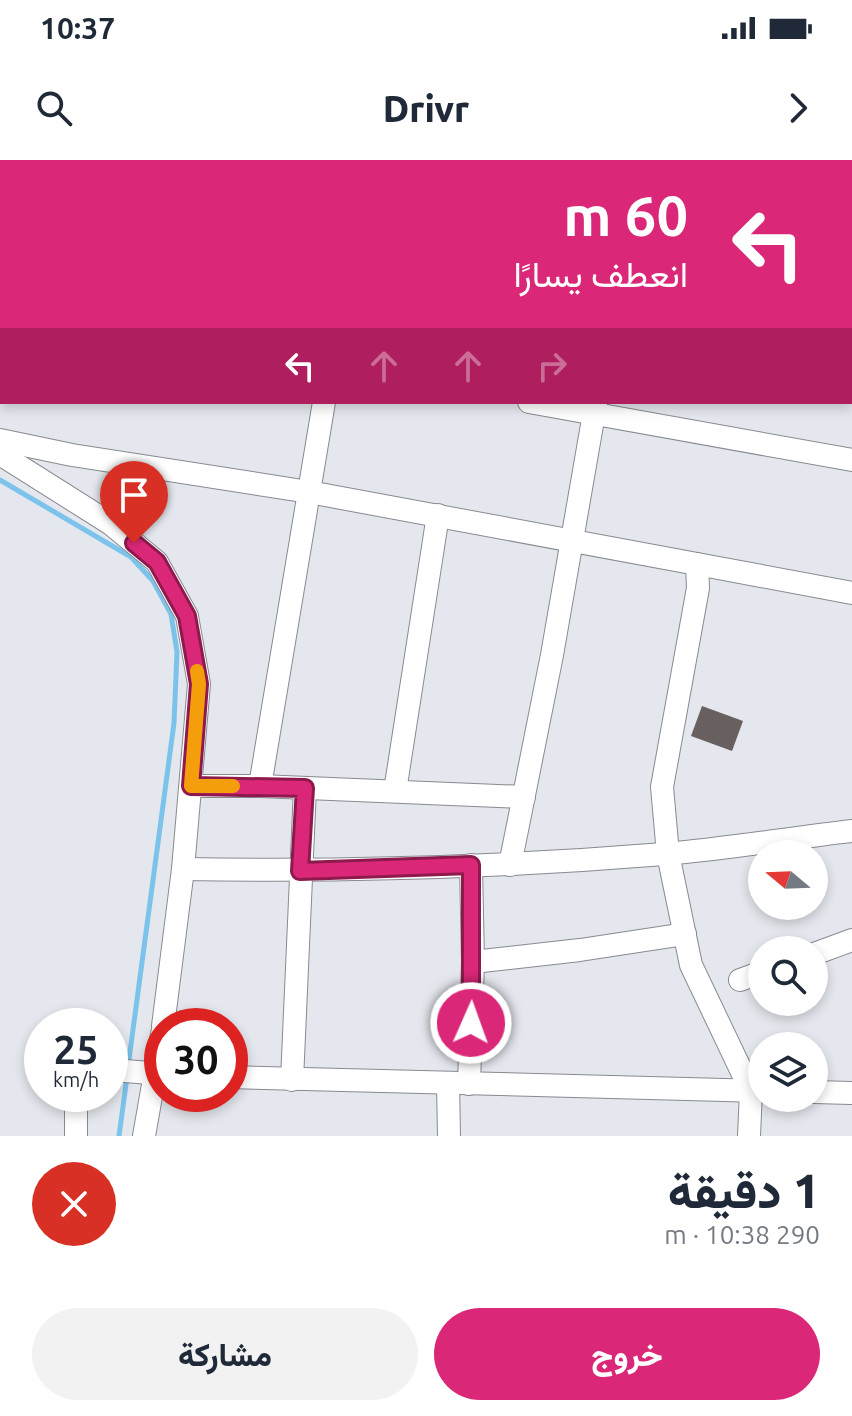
<!DOCTYPE html>
<html lang="ar">
<head>
<meta charset="utf-8">
<style>
	body { margin:0; font-family:Ubuntu,Vazirmatn,sans-serif; background:#f2f2f3; color:#1f2937; direction:rtl; height:100vh; display:flex; flex-direction:column; font-size:30px; white-space:nowrap }
	* { box-sizing:border-box; margin:0 }
	p { font-size:26px; color:#747a83 }
	.icon { flex:none; width:44px; height:44px; fill:none; stroke:currentColor; stroke-width:2; stroke-linecap:round; stroke-linejoin:round }
	.map { position:relative; height:976px; overflow:hidden; direction:ltr }
	.sheet { display:flex; flex-direction:column; background:#fff; flex:1 }
	.sheet>* { flex:none }
	.top-card { position:absolute; left:0px; top:0px; width:852px; height:244px; box-shadow:0 4px 12px #0003; direction:rtl; background:#db2777; color:#fff; overflow:hidden }
	.needle { width:52px; rotate:289deg }
	.buttons { position:absolute; left:748px; top:680px; display:grid; gap:16px }
	.buttons a { display:grid; place-items:center; width:80px; height:80px; border-radius:50%; background:#fff; box-shadow:0 4px 12px #0003; font-size:40px }
	.speed { position:absolute; left:24px; top:848px; display:flex; gap:16px; font-size:40px; font-weight:700; text-align:center }
	.speed>* { display:grid; place-content:center; width:104px; height:104px; border-radius:50%; background:#fff; box-shadow:0 4px 12px #0003; line-height:1 }
	.speed small { font-size:20px; font-weight:400 }
	.speed .limit { border:12px solid #d22; background:#fff; color:#111 }
	.pin { position:absolute; display:grid; place-items:center; width:68px; height:68px; color:#fff; margin:-82px -34px; border-radius:50% 50% 50% 0; rotate:-45deg; box-shadow:0 0 8px #0007 }
	.pin .icon { rotate:45deg }
	.me { position:absolute; width:88px; margin:-44px; rotate:2deg; stroke-linejoin:round; filter:drop-shadow(0 0 6px #0008) }
	.turn { display:flex; align-items:center; gap:28px; height:168px; padding:0 32px; font-size:36px }
	.turn .icon { width:104px; height:104px; stroke-width:2.5 }
	.turn b { display:block; font-size:56px; line-height:68px }
	.lanes { display:flex; align-items:center; height:76px; padding:0 32px; background:#0003; justify-content:center; gap:40px; direction:ltr }
	.lanes .off { opacity:.35 }
	.round { display:grid; place-items:center; flex:none; width:84px; height:84px; border-radius:42px; background:#f2f2f3 }
	.headline { display:flex; align-items:center; justify-content:space-between; height:136px; padding:0 32px }
	h1 { font-size:48px; font-weight:800; line-height:60px }
	.primary-button { display:flex; gap:16px; margin-top:auto; padding:16px 32px }
	.primary-button a { flex:1; height:92px; border-radius:48px; background:#db2777; color:#fff; font-size:32px; font-weight:800; line-height:92px; text-align:center }
	.primary-button a+a { background:#f2f2f3; color:#1f2937 }
	.status { display:flex; justify-content:space-between; align-items:center; height:56px; padding:0 40px; background:#fff; direction:ltr }
	.status svg { height:22px; fill:currentColor }
	header { display:flex; justify-content:space-between; align-items:center; height:104px; padding:0 32px; background:#fff; font-size:36px; font-weight:800 }
	.map>svg:first-child { display:block }
</style>
</head>
<body>
<div class="status"><b>10:37</b><svg viewBox="0 0 49 12"><path d="M0 12V9h3v3zM5 12V6h3v6zM10 12V3h3v9zM15 12V0h3v12zM26 1h20v11H26zM47 4h2v5h-2z"/></svg></div>
<header><svg class="icon" aria-label="forward" viewBox="0 0 24 24"><path d="M9 5l7 7-7 7"/></svg>Drivr<svg class="icon" aria-label="search" viewBox="0 0 24 24"><circle cx="10" cy="10" r="6"/><path d="M15 15l6 6"/></svg></header>
<div class="map">
<svg width="852" height="976" viewBox="0 0 852 976">
	<rect width="100%" height="100%" fill="#e4e7ed"/>
	<g fill="none" stroke-linecap="round" stroke-linejoin="round">
		<g stroke="#7cc3ec" stroke-width="5">
			<path d="M0 320 131 397 153 421 171 454 177 492 174 563 128 907"/>
			<path d="M119 976 127 917"/>
		</g>
	</g>
	<path fill="#67605f" d="M702 546 743 561 732 591 691 576Z"/>
	<g fill="none" stroke-linecap="round" stroke-linejoin="round">
		<defs>
			<g id="minor">
				<path d="M752 0 763 2"/>
				<path d="M364 2V0"/>
				<path d="M637 2V0"/>
				<path d="M0 11H2"/>
				<path d="M850 18H852"/>
				<path d="M0 146H2"/>
				<path d="M850 160H852"/>
				<path d="M529 242 852 300"/>
				<path d="M0 280 72 295 309 332 697 404 698 428 662 627 668 694 691 805 751 931 749 976"/>
				<path d="M0 294 111 364 157 402 187 456 199 524 183 709 163 866"/>
				<path d="M697 404 852 433"/>
				<path d="M191 626H260L524 637"/>
				<path d="M260 626 324 242"/>
				<path d="M395 631 438 355"/>
				<path d="M510 705 552 495 596 242"/>
				<path d="M183 709C343 712 504 707 664 694 727 689 790 678 852 671"/>
				<path d="M814 794 852 780"/>
				<path d="M473 802 580 790 685 774"/>
				<path d="M740 820 762 812"/>
				<path d="M113 910 162 914"/>
				<path d="M230 917 762 931"/>
				<path d="M292 920 305 628"/>
				<path d="M448 923 449 976"/>
				<path d="M469 924 473 802 471 705"/>
				<path d="M814 932 852 933"/>
				<path d="M76 976V934"/>
				<path d="M144 976 162 874"/>
			</g>
		</defs>
		<use href="#minor" stroke="#878a90" stroke-width="24"/>
		<use href="#minor" stroke="#fff" stroke-width="22"/>
	</g>
	<g fill="none" stroke-linecap="round" stroke-linejoin="round">
		<defs>
			<path id="route" d="M134 383 157 402 187 456 199 524 191 626 305 628 300 711 471 705V863"/>
		</defs>
		<use href="#route" stroke="#8e194d" stroke-width="20"/>
		<use href="#route" stroke="#db2777" stroke-width="14"/>
		<path stroke="#f59e0b" stroke-width="14" d="M197 511 199 524 191 626H233"/>
	</g>
</svg>
<div class="buttons">
<a><svg class="needle" viewBox="-14 -14 28 28"><path d="M0-13l5 13h-10z" fill="#e53935"/><path d="M0 13l5-13h-10z" fill="#747a83"/></svg></a>
<a><svg class="icon" aria-label="search" viewBox="0 0 24 24"><circle cx="10" cy="10" r="6"/><path d="M15 15l6 6"/></svg></a>
<a><svg class="icon" aria-label="layers" viewBox="0 0 24 24"><path d="M12 4l9 5-9 5-9-5zM3 14l9 5 9-5"/></svg></a>
</div>
<div class="speed"><div>25<small>km/h</small></div><div class="limit">30</div></div>
<div class="pin" style="left:134px;top:383px;background:#d93025"><svg class="icon" aria-label="arrive" viewBox="0 0 24 24"><path d="M6 21V4h12l-3 4 3 4H6"/></svg></div>
<svg class="me" style="left:471px;top:863px" viewBox="-20 -20 40 40"><circle r="17" fill="#db2777" stroke="#fff" stroke-width="3"/><path d="M0-11L8 9 0 5-8 9z" fill="#fff"/></svg>
<div class="top-card">
<div class="turn"><svg class="icon" aria-label="left" viewBox="0 0 24 24"><path d="M17 20v-9H6M10 6l-5 5 5 5"/></svg><div><b>60 m</b>انعطف يسارًا</div></div>
<div class="lanes"><svg class="icon" aria-label="left" viewBox="0 0 24 24"><path d="M17 20v-9H6M10 6l-5 5 5 5"/></svg><svg class="icon off" aria-label="ahead" viewBox="0 0 24 24"><path d="M12 20V5M6 11l6-6 6 6"/></svg><svg class="icon off" aria-label="ahead" viewBox="0 0 24 24"><path d="M12 20V5M6 11l6-6 6 6"/></svg><svg class="icon off" aria-label="right" viewBox="0 0 24 24"><path d="M7 20v-9h11M14 6l5 5-5 5"/></svg></div>
</div>
</div>
<section class="sheet">
<div class="headline"><div><h1>1 دقيقة</h1><p>290 m · 10:38</p></div><a class="round" style="background:#d93025;color:#fff"><svg class="icon" aria-label="close" viewBox="0 0 24 24"><path d="M6 6l12 12M18 6L6 18"/></svg></a></div>
<div class="primary-button"><a>خروج</a><a>مشاركة</a></div>
</section>
</body>
</html>
